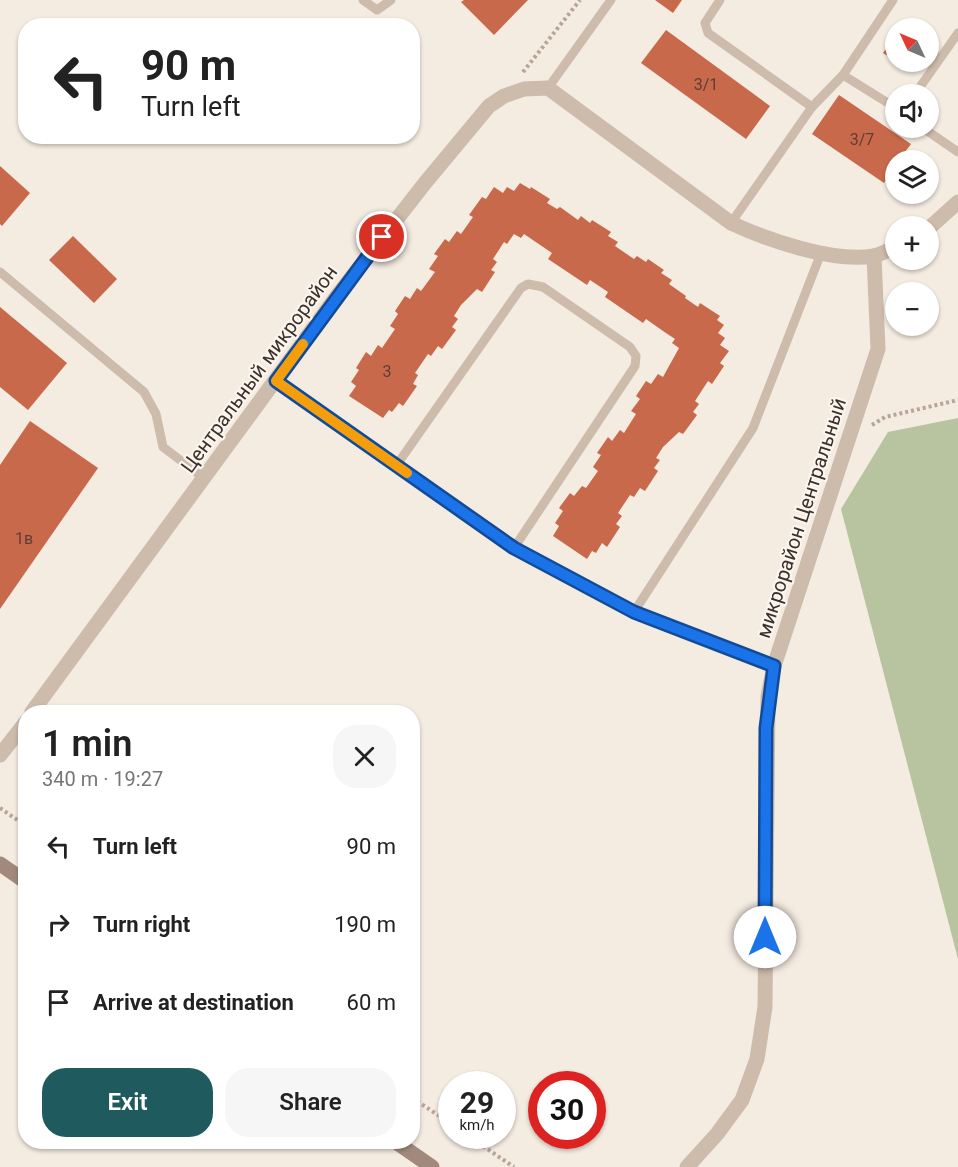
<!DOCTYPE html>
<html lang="en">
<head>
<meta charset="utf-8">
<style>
	body { margin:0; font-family:Roboto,sans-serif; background:#f6f6f6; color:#222; height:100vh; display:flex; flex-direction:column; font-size:22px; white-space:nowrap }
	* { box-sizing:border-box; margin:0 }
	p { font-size:20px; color:#767676 }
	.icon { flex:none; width:33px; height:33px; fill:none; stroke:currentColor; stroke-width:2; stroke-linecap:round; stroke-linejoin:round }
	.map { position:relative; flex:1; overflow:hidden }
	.side { position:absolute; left:18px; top:705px; width:402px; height:444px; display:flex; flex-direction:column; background:#fff; border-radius:24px; box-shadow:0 2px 4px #0004 }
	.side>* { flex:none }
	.hud { position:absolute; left:18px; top:18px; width:402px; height:126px; border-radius:24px; box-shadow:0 2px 4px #0004; background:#fff; color:#222; overflow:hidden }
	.needle { width:39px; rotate:314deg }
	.fabs { position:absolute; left:885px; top:18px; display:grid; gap:12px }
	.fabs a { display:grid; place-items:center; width:54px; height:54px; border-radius:50%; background:#fff; box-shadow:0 2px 4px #0004; font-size:30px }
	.speed { position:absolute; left:438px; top:1071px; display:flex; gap:12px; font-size:30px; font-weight:700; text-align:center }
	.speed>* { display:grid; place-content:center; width:78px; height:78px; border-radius:50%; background:#fff; box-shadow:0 2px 4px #0004; line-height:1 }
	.speed small { font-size:15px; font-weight:400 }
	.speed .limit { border:9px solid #d22; background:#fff; color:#111 }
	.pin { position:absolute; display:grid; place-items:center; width:51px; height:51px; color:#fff; margin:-26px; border:3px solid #fff; border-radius:50%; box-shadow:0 2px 6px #0007 }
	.me { position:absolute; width:66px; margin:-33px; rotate:0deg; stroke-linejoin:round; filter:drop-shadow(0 0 4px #0008) }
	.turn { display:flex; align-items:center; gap:21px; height:126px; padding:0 24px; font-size:27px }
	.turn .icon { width:78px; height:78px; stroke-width:2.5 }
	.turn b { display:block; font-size:42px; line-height:51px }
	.round { display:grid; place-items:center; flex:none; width:63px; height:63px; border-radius:24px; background:#f6f6f6 }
	.overview { display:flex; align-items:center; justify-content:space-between; height:102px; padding:0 24px }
	h1 { font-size:36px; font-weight:600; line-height:45px }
	.cta { display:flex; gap:12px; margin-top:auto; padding:12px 24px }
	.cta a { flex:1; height:69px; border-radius:24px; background:#1f5a5e; color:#fff; font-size:24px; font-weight:600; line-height:69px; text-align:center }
	.cta a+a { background:#f6f6f6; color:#222 }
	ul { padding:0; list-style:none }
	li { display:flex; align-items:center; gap:18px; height:78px; padding:0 24px }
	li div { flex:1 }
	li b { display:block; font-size:22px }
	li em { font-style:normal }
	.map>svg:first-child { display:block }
</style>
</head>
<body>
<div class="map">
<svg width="958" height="1167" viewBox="0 0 958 1167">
	<rect width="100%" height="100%" fill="#f4ebe1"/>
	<path fill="#b8c4a0" d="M958 418V959L841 509 888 432Z"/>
	<g fill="#c8694b">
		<path d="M464 0H528L494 35 461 2Z"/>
		<path d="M655 0H682L673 13Z"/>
		<path d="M666 30 770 106 746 139 641 63Z"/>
		<path d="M896 35V61L883 53Z"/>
		<path d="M839 95 911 144 899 160H896V166L884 183 812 134Z"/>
		<path d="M0 166 30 193 2 226 0 224Z"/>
		<path d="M520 183 530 189 531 187 550 199 547 203 557 209 560 207 578 220 581 216 590 223 592 220 611 232 608 236 618 242 615 246 634 259 637 256 646 262 648 259 664 270 661 273 672 280 669 284 686 296 685 298 698 307 700 303 720 316 717 320 724 325 718 333 725 338 720 345 729 351 720 363 724 366 712 384 708 381 695 401 699 404 693 412 697 415 683 434 679 432 663 447 656 458 660 460 654 468 658 471 645 491 640 488 634 497 630 495 618 513 622 516 616 524 620 527 607 547 602 543 596 553 592 551 587 559 553 536 559 526 555 523 563 511 559 508 570 493 574 496 582 486 586 488 598 471 593 467 601 455 597 453 608 437 612 441 620 430 624 433 636 414 631 411 640 399 636 396 646 381 651 384 658 374 663 377 679 348 672 343 675 339 663 331 646 319 643 323 605 297 608 292 590 280 587 285 548 259 552 253 524 234 521 238 514 234 507 244 504 242 493 259 497 262 491 270 495 272 482 292 477 289 461 305 454 316 458 319 452 327 456 330 442 349 438 346 431 356 428 354 415 373 418 375 413 384 417 386 403 406 399 403 392 412 389 410 383 418 349 396 356 386 351 382 359 370 356 368 366 352 371 356 378 345 382 348 395 329 390 326 398 314 395 311 405 296 410 299 417 288 421 291 435 272 429 269 438 256 434 254 445 239 449 242 457 231 461 234 473 217 469 215 482 197 486 199 494 187 503 193 507 187 514 191Z"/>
		<path d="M73 236 117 279 94 303 49 260Z"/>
		<path d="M0 307 67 363 28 410 0 387Z"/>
		<path d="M30 421 98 468 0 609V465Z"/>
	</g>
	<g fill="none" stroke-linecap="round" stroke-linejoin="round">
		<g stroke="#b9a596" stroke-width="4" stroke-dasharray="3 3" stroke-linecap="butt">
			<path d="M523 72 580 0"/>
			<path d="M872 425 885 417 958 400"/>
			<path d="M0 808 26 826"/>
			<path d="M412 1098 452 1124"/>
			<path d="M468 1136 514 1167"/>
		</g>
		<g stroke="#cdbbac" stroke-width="9">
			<path d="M363 0 377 10 391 0"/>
			<path d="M720 0 705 23 708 33 812 107 731 223"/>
			<path d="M843 75 893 0"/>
			<path d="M548 88 611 0"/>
			<path d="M915 94 958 33"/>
			<path d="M812 107 843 75 896 108"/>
			<path d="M923 128 958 152"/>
			<path d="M0 272 144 392 156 414 163 447 205 479"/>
			<path d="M276 381 514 548 634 612 774 666"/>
			<path d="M396 466 521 288 528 284 543 287 630 347 636 356 635 366 514 548"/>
			<path d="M634 612 753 428 821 253"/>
		</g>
		<g stroke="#cdbbac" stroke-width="15">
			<path d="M928 229 958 202"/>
			<path d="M32 712 340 292 425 183 489 106 504 96 524 89 548 88 731 223C767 240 834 263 874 256 881 254 889 250 896 247"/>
			<path d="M0 755 26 722"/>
			<path d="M687 1167 717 1134 742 1100 757 1059 765 1007 768 696 774 666 878 349 874 256"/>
		</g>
		<g stroke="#a18a7d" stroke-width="15">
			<path d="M0 864 26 882"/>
			<path d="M396 1142 432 1167"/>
		</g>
	</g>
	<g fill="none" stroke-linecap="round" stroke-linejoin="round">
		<defs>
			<path id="route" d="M382 237 276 381 514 548 634 612 774 666 766 728 765 937"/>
		</defs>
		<use href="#route" stroke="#114b97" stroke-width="15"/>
		<use href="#route" stroke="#1a73e8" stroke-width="10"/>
		<path stroke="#f59e0b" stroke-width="10" d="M303 344 276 381 407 473"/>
	</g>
	<g text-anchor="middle" stroke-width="4.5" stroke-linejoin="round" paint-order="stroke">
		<g font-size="16" fill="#5e3e33">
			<text x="706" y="90">3/1</text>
			<text x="862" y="145">3/7</text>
			<text x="387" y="377">3</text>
			<text x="24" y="544">1в</text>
		</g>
		<g font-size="20" fill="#3b302b" stroke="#fbf5ee">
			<text transform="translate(259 369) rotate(-54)" y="7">Центральный микрорайон</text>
			<text transform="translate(801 518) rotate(-72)" y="7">микрорайон Центральный</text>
		</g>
	</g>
</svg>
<div class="fabs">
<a><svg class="needle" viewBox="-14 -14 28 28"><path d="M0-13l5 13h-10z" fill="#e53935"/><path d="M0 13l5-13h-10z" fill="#767676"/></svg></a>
<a><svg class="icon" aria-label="sound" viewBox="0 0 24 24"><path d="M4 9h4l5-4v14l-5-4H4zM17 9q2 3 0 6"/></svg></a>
<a><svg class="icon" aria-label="layers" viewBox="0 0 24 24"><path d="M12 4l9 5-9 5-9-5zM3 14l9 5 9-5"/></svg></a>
<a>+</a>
<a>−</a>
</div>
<div class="speed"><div>29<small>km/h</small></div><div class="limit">30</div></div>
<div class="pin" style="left:382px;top:237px;background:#d93025"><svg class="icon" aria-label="arrive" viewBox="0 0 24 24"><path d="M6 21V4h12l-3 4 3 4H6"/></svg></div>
<svg class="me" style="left:765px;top:937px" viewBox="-20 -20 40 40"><circle r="19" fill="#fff"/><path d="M0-13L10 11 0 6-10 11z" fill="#1a73e8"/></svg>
<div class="hud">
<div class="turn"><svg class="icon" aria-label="left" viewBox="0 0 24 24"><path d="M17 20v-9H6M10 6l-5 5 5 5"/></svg><div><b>90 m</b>Turn left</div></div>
</div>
<section class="side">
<div class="overview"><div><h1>1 min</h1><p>340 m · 19:27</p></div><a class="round"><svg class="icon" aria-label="close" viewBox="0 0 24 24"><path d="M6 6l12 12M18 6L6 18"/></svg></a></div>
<ul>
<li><svg class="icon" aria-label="left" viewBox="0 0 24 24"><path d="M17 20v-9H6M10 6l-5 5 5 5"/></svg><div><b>Turn left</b></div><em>90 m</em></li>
<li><svg class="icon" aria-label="right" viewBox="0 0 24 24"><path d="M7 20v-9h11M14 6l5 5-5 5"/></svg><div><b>Turn right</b></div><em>190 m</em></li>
<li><svg class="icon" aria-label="arrive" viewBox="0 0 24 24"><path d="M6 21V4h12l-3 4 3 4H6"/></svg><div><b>Arrive at destination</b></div><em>60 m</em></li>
</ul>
<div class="cta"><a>Exit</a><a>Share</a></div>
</section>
</div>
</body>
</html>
